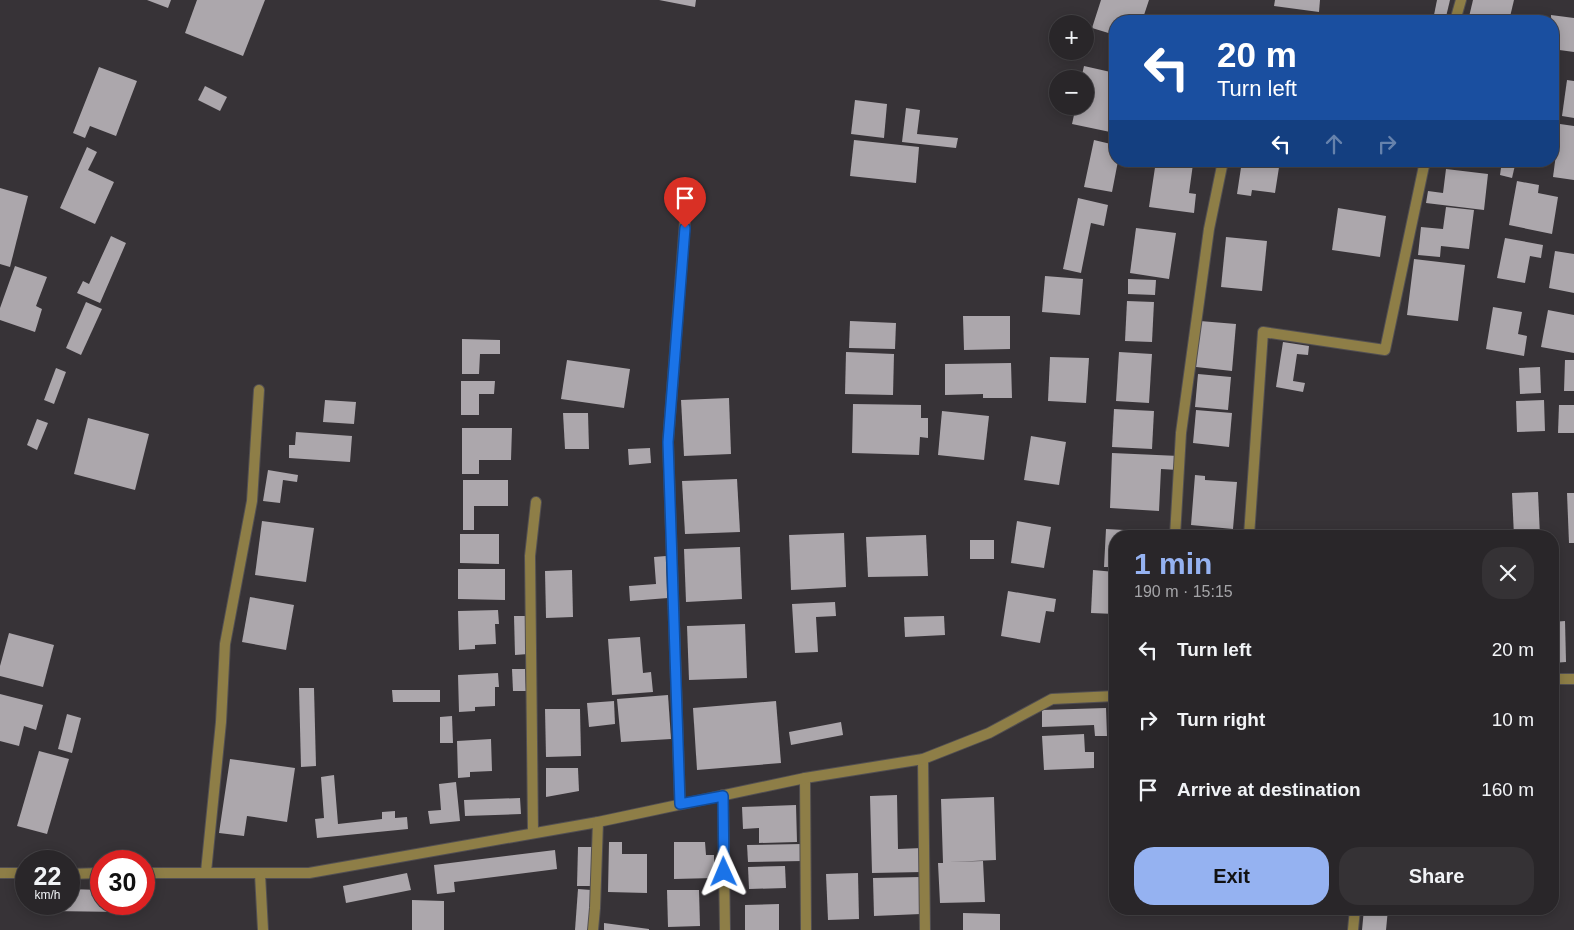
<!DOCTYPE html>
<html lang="en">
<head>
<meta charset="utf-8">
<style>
	body { margin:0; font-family:Arial,sans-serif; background:#353235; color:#f1f3f6; height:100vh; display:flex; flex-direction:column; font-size:19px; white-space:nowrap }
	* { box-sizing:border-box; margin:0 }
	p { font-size:16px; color:#a5a5a8 }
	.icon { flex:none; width:28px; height:28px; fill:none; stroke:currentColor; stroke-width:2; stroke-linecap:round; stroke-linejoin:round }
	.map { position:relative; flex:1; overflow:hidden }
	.drawer { position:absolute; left:1109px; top:530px; width:450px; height:385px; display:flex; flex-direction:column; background:#292629; border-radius:20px; box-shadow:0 2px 12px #0003,0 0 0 1px #454346 }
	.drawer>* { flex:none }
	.top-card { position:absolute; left:1109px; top:15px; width:450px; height:152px; border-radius:20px; box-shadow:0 2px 12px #0003,0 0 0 1px #454346; background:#1a4fa0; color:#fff; overflow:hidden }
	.tools { position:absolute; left:1049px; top:15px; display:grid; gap:10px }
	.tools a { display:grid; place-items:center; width:45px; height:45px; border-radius:50%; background:#292629; box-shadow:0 2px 12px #0003,0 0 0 1px #454346; font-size:25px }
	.speed { position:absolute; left:15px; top:850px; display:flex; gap:10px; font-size:25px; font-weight:700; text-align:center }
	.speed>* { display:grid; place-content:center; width:65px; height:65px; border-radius:50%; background:#292629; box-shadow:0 2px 12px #0003,0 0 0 1px #454346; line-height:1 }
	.speed small { font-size:12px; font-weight:400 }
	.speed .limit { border:8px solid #d22; background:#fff; color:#111 }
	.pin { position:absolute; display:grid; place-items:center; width:42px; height:42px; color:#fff; margin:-51px -21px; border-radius:50% 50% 50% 0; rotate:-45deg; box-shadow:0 0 5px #0007 }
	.pin .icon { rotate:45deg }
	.me { position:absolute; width:55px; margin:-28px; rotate:359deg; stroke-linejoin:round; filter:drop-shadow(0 0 4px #0008) }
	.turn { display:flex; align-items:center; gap:18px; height:105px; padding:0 25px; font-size:22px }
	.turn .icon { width:65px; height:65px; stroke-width:2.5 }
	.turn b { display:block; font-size:35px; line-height:42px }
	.lanes { display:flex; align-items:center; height:48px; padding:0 25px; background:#0003; justify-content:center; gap:25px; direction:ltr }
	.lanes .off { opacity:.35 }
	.round { display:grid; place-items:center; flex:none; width:52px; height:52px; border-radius:20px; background:#353235 }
	.headline { display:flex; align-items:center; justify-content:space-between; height:85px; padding:0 25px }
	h1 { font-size:30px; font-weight:700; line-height:38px; color:#95b2f1 }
	.button { display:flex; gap:10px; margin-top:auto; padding:10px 25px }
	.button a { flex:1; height:58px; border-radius:20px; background:#95b2f1; color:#111; font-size:20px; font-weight:700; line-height:58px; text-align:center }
	.button a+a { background:#353235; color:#f1f3f6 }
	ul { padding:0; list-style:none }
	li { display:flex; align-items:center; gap:15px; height:70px; padding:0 25px }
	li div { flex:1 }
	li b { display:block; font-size:19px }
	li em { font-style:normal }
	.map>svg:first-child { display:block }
</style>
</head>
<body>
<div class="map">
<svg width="1574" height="930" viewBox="0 0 1574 930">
	<rect width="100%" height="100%" fill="#373337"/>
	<g fill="#aca7ac">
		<path d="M147 0H171L168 8Z"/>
		<path d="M197 0H265L243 56 185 33Z"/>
		<path d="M659 0H696L695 7Z"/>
		<path d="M1101 0H1149L1142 21H1115V35L1092 28Z"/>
		<path d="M1275 0H1320L1319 12 1274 6Z"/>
		<path d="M1437 0H1450L1445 21 1433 20Z"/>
		<path d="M1473 0H1514L1509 21H1468Z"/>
		<path d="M1551 15 1574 18V52L1552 49Z"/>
		<path d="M1084 66 1115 73V133L1072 124 1076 106H1085V79H1081Z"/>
		<path d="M99 67 137 81 116 136 90 126 85 138 73 133Z"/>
		<path d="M1567 80 1574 81V118L1562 116Z"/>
		<path d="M205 86 227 97 220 111 198 100Z"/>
		<path d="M855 100 887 104 884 138 851 134Z"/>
		<path d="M906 108 920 110 917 134 958 138 956 148 902 142Z"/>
		<path d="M1560 124 1574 126V180L1553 177Z"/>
		<path d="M854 140 919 147 916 183 850 176Z"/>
		<path d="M1094 140 1115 145V161H1118L1112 192 1084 187Z"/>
		<path d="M87 147 97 152 88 170 114 182 95 224 60 208Z"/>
		<path d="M1156 161H1172L1193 164 1189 193 1196 194 1194 213 1149 207Z"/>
		<path d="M1242 161H1280L1275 193 1252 190 1251 196 1237 194Z"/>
		<path d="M1439 161H1452L1451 166 1439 164Z"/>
		<path d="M1502 161H1516L1512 178 1500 175Z"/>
		<path d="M1446 169 1488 174 1484 210 1426 203 1428 191 1443 193Z"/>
		<path d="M1517 181 1539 185 1538 193 1558 197 1552 234 1509 225Z"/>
		<path d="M0 188 28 196 10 267 0 264Z"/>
		<path d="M1078 198 1108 205 1104 226 1091 223 1081 273 1063 269Z"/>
		<path d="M1446 207 1474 210 1469 249 1441 246 1440 257 1418 255 1421 227 1443 229Z"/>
		<path d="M1338 208 1386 216 1380 257 1332 250Z"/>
		<path d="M1136 228 1176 233 1169 279 1130 273Z"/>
		<path d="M111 236 126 243 100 303 77 293 83 281 89 284Z"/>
		<path d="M1226 237 1267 241 1262 291 1221 287Z"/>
		<path d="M1505 238 1543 245 1541 258 1530 256 1525 283 1497 278Z"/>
		<path d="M1555 251 1574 254V293L1549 288Z"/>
		<path d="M1414 259 1465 265 1458 321 1407 315Z"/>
		<path d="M15 266 47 277 36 306 42 309 35 332 0 320V308Z"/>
		<path d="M1045 276 1083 279 1080 315 1042 312Z"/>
		<path d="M1128 279 1156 280 1155 295 1128 294Z"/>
		<path d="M1127 301 1154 302 1152 342 1125 341Z"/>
		<path d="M86 302 102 309 81 355 66 348Z"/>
		<path d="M1493 307 1522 312 1518 334 1527 336 1524 356 1486 349Z"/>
		<path d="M1548 310 1574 315V353L1541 347Z"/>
		<path d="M963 316H1010V349L964 350Z"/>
		<path d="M850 321 896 323 895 349 849 348Z"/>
		<path d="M1200 321 1236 324 1232 371 1196 367Z"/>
		<path d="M462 339 500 340V354H480L479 374H462Z"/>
		<path d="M1283 342 1309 346 1308 355 1297 354 1293 381 1305 383 1303 392 1276 387Z"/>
		<path d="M846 352 894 354 893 395 845 394Z"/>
		<path d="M1119 352 1152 354 1149 403 1116 401Z"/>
		<path d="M1050 357 1089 358 1086 403 1048 401Z"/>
		<path d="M567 360 630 369 624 408 561 399Z"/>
		<path d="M1565 360H1574V391H1564Z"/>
		<path d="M1011 363 1012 398H983V394L945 395V364Z"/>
		<path d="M1540 367 1541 393 1520 394 1519 368Z"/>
		<path d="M56 368 66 372 54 404 44 400Z"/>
		<path d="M1198 374 1231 377 1228 410 1195 407Z"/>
		<path d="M461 381H495L494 394H479V415H461Z"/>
		<path d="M729 398 731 454 684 456 681 400Z"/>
		<path d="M325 400 356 402 354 424 323 422Z"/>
		<path d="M1544 400 1545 431 1517 432 1516 401Z"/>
		<path d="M853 404 921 405V418H928V438L920 437 919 455 852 453Z"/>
		<path d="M1559 405H1574V433H1558Z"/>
		<path d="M1114 409 1154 411 1152 449 1112 447Z"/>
		<path d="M1196 410 1232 413 1229 447 1193 443Z"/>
		<path d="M942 411 989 416 984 460 938 455Z"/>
		<path d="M563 413H588L589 449H565Z"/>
		<path d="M88 418 149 434 135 490 74 474Z"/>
		<path d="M37 419 48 423 37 450 27 445Z"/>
		<path d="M462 428H512L511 460H479V474H462Z"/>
		<path d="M296 432 352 436 350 462 289 458V445H295Z"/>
		<path d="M1031 436 1066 442 1059 485 1024 480Z"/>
		<path d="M650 448 651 463 629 465 628 449Z"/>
		<path d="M1112 453 1179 456 1178 470 1161 469 1159 511 1110 508Z"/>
		<path d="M268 470 298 475 297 482 283 480 280 503 263 501Z"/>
		<path d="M1195 475 1205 476V480L1237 482 1233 529 1191 525Z"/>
		<path d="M737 479 740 532 685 534 682 481Z"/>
		<path d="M463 480H508V506H474V530H463Z"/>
		<path d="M1538 492 1540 536H1514L1512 493Z"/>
		<path d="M1567 493H1574V543H1569Z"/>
		<path d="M262 521 314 528 306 582 255 575Z"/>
		<path d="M1017 521 1051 527 1044 568 1011 563Z"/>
		<path d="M1106 529 1161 532 1160 536H1115V567H1104Z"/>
		<path d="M844 533 846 587 791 590 789 535Z"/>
		<path d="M460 534H499V564L460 563Z"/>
		<path d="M926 535 928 576 868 577 866 537Z"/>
		<rect x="970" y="540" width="24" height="19"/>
		<path d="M740 547 742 599 686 602 684 549Z"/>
		<path d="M666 556 668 598 630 601 629 586 656 584 654 557Z"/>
		<path d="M458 569H505V600L458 599Z"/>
		<path d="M572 570 573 617 546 618 545 571Z"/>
		<path d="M1093 570 1115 572V614L1091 613Z"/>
		<path d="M1008 591 1056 599 1054 612 1046 611 1040 643 1001 636Z"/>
		<path d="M250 597 294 605 286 650 242 642Z"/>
		<path d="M835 602 836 616 816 617 818 652 795 653 792 604Z"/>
		<path d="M498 610 499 624H495L496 644 475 645V649L459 650 458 611Z"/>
		<path d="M514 616H527L528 654 515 655Z"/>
		<path d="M944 616 945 635 905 637 904 617Z"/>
		<path d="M1565 621 1566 662 1552 663V622Z"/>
		<path d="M745 624 747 678 689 680 687 626Z"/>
		<path d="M9 633 54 645 43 687 0 676V666Z"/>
		<path d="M640 637 643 673 651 672 653 692 612 695 608 639Z"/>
		<path d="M512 669H525L526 691H513Z"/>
		<path d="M498 673 499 687H495V706L475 707V711L459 712 458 675Z"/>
		<path d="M299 688H314L316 766 301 767Z"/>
		<path d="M392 690H440V702H393Z"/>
		<path d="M0 694 43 705 36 730 24 726 19 746 0 741Z"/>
		<path d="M668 695 671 739 621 742 617 699Z"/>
		<path d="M614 701 615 724 589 727 587 703Z"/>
		<path d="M776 701 781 763 697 770 693 708Z"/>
		<path d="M1106 708 1107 736H1095L1094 725 1042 727V710Z"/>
		<path d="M545 709H580L581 756 546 757Z"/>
		<path d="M67 714 81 718 72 753 58 749Z"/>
		<path d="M452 716 453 743H440V717Z"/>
		<path d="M841 722 843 735 791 745 789 732Z"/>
		<path d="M1109 728H1115V774L1111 775Z"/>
		<path d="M1084 734 1085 752H1094V768L1044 770 1042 736Z"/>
		<path d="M491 739 492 771 470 772V777L458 778 457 741Z"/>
		<path d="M39 751 69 759 47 834 17 826Z"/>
		<path d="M230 759 295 768 287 822 247 816 244 836 219 833Z"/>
		<path d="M546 768H578L579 791 546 797Z"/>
		<path d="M334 775 338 824 382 819V812L395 811V818L407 817 408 829 317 838 315 819 324 818 321 777Z"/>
		<path d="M456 782 460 821 430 824 428 811 441 810 439 784Z"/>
		<path d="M897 795 898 849 922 848 923 872 872 873 870 796Z"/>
		<path d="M994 797 996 860 949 862 983 861 985 902 940 903 938 863H943L941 799Z"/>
		<path d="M520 798 521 814 465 816 464 800Z"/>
		<path d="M796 805 797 842 759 843V828L743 829 742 807Z"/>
		<path d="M609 842H622V854H647V893L608 892Z"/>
		<path d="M674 842H705L706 855H714V878L674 879Z"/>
		<path d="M802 844 803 861 748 862 747 845Z"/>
		<path d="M578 847H593L592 886H577Z"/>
		<path d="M555 850 557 869 454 882 455 892 437 894 434 865Z"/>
		<path d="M785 866 786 888 749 889 748 867Z"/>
		<path d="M407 873 411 890 346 903 343 886Z"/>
		<path d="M858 873 859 919 828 920 826 874Z"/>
		<path d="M920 877 921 914 874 916 873 878Z"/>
		<path d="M69 889 101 890V904H122V912L50 911V904H69Z"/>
		<path d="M578 889 591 890 588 930H575Z"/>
		<path d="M667 890H699L700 926 668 927Z"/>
		<path d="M412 900 444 901V930H412Z"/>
		<path d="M779 904V930H745V905Z"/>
		<path d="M1364 909H1388L1386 930H1362Z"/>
		<path d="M963 913 1000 914V930H963Z"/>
		<path d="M604 923 649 929V930H604Z"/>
	</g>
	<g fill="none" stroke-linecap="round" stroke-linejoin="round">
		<defs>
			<g id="street">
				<path d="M1455 21 1461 0"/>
				<path d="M1175 536 1181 433 1209 229 1223 161"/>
				<path d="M1249 536 1263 332 1385 350 1425 161"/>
				<path d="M1552 679H1574"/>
				<path d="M923 759 925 930"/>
				<path d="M805 778 806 930"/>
				<path d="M723 795 725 930"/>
				<path d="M680 804 668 442 686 208"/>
				<path d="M533 833 530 556 536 502"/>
				<path d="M206 872 221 722 225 644 252 501 259 390"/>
				<path d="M0 873H26"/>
				<path d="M144 873H309L598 822 805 778 923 759 989 733 1052 699 1115 696"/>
				<path d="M69 874 101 873"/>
				<path d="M260 874 263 930"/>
				<path d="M593 930 595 908 598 822"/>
				<path d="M1353 930 1355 909"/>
			</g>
		</defs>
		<use href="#street" stroke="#524f52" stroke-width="12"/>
		<use href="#street" stroke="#8e7e47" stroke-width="10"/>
	</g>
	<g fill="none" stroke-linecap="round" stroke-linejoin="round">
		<defs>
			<path id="route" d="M685 228 668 442 680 804 723 796 724 872"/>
		</defs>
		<use href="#route" stroke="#114b97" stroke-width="12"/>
		<use href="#route" stroke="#1a73e8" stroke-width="9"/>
	</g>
</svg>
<div class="tools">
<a>+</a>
<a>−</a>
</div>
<div class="speed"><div>22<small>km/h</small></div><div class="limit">30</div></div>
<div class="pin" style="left:685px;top:228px;background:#d93025"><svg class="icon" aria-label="arrive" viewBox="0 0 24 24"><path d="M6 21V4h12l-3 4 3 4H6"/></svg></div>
<svg class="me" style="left:724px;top:872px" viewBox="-20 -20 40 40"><path d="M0-17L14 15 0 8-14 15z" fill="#1a73e8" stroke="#fff" stroke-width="4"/></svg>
<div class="top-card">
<div class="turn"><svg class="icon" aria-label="left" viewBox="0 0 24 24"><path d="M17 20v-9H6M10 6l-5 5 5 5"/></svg><div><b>20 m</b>Turn left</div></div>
<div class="lanes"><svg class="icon" aria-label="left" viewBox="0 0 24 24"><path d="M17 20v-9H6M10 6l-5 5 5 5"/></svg><svg class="icon off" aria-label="ahead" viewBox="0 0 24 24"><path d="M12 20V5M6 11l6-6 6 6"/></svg><svg class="icon off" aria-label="right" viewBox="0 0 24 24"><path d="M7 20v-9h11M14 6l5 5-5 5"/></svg></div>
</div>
<section class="drawer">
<div class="headline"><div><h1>1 min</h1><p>190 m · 15:15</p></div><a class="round"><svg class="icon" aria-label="close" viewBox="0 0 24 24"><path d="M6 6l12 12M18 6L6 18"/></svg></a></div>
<ul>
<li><svg class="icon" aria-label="left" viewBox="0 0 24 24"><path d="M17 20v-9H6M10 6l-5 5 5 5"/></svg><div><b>Turn left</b></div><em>20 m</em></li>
<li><svg class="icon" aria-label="right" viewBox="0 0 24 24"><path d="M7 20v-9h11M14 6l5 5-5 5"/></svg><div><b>Turn right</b></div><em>10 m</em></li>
<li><svg class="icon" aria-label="arrive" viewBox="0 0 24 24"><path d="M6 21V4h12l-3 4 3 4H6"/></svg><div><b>Arrive at destination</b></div><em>160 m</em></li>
</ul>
<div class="button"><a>Exit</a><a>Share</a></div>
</section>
</div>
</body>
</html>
